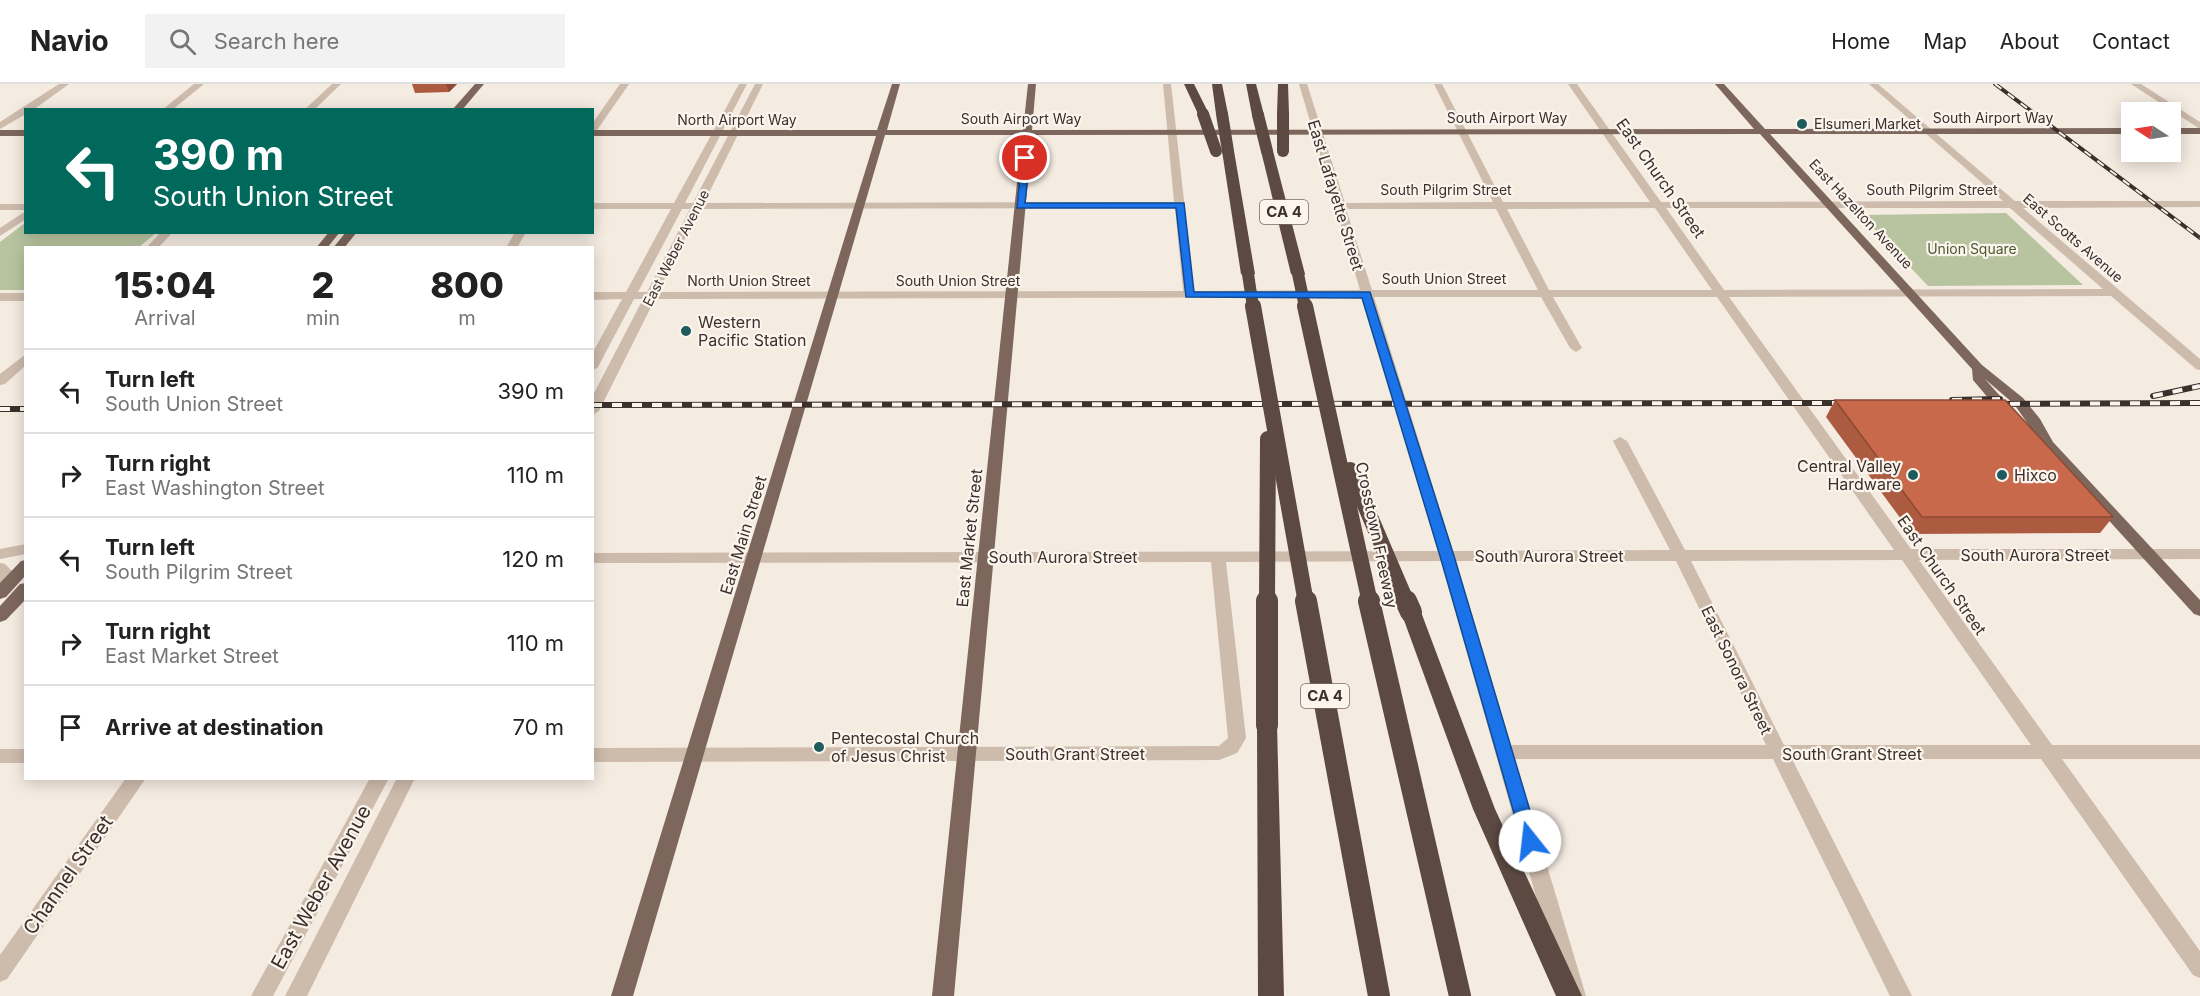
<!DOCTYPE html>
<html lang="en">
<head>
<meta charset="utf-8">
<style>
	body { margin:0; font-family:Inter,sans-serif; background:#f2f2f2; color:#222; height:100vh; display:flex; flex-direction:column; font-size:22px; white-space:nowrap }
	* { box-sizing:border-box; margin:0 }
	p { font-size:20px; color:#767676 }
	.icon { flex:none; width:33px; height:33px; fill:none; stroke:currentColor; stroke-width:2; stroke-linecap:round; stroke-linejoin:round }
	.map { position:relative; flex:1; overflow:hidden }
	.drawer { position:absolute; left:24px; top:162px; width:570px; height:534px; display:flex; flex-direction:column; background:#fff; border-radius:0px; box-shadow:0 3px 15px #0003 }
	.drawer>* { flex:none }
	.hud { position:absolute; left:24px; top:24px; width:570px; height:126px; border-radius:0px; box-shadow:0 3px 15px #0003; background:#00695c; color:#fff; overflow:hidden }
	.needle { width:39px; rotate:282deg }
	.fabs { position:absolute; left:2121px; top:18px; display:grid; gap:12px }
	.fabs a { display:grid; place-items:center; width:60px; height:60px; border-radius:0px; background:#fff; box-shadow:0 3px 15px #0003; font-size:30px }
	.pin { position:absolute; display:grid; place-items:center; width:51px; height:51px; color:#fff; margin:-26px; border:3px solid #fff; border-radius:50%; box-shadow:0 2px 6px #0007 }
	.me { position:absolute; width:66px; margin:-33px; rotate:344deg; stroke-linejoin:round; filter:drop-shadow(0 0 4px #0008) }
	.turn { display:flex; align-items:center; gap:21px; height:126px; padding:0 30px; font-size:27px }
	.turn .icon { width:78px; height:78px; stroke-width:2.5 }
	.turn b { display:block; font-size:42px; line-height:51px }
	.eta { display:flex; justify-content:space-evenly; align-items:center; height:102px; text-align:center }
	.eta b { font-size:36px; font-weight:800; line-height:42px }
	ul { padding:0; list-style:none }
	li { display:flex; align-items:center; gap:18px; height:84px; padding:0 30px; border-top:2px solid #e0e0e0 }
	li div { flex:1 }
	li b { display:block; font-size:22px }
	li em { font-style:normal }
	header { display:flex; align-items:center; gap:36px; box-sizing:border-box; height:84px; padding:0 30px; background:#fff; border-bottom:2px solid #e0e0e0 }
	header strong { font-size:28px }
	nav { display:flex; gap:33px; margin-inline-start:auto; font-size:21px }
	.search { width:420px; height:54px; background:#f2f2f2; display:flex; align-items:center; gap:15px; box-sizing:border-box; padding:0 21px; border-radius:0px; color:#767676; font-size:22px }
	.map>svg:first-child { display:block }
</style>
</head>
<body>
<header>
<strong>Navio</strong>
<div class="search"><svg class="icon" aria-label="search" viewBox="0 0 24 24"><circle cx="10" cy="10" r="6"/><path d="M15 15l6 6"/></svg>Search here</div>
<nav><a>Home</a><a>Map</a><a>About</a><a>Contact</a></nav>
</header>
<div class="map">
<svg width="2200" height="912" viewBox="0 0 2200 912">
	<rect width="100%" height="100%" fill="#f4ebe1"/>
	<g fill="#b8c4a0">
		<path d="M2006 129 2083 201 1928 202 1861 131Z"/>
		<path d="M25 139 26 148 156 149 139 163 26 164 25 206H0V158Z"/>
	</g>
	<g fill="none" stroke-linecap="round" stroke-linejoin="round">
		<g fill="#cdbbac" fill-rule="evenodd">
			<path d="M59 0H69L33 26H26V30L0 45V38Z"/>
			<path d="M194 0H204L172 26H162Z"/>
			<path d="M332 0H341L314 26H304Z"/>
			<path d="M620 0H629L595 49 592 50V40Z"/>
			<path d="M739 0H747L685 119H693L755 0H763L704 119 1174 118 1163 0H1171L1194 207 1360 206 1299 0H1307L1345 119 1493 118 1434 0H1442L1503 118H1650L1568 0H1577L1661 118 2003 117 1869 0H1878L2015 117H2200V123L2023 124 2200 275V286L2196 285 2111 212 1729 213 1911 465H2200V475L1919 476 2052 661H2200V675H2062L2200 867V894L2193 891 2041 675H1792L1912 912H1890L1773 675H1515L1586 912H1564L1441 477 1226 478 1246 654 1237 669 1219 676 592 678V664L1219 662 1228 654 1211 478 592 479V469L1438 467 1362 213 655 215 599 327 592 331V313L643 215H634L598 283 592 287V270L622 215 592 216V208H626L671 125H592V119H674ZM1175 124 1183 207 658 208 700 125ZM1655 124 1712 206H1549L1507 125ZM1666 124H2010L2103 205 1724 206ZM682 125H690L647 208H638ZM1346 125H1496L1538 206H1372ZM1374 213H1541L1570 264 1576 268 1582 264 1553 213H1717L1894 466H1685L1627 357 1620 353 1613 357 1670 466 1453 467ZM1902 476 2031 661H1784L1691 477ZM1456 477H1676L1766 661H1511Z"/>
			<path d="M2131 0H2141L2200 38V45Z"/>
			<rect x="0" y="120" width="26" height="6"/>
			<path d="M26 127V135L0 152V144Z"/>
			<path d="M161 148H173L158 164H146Z"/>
			<path d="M515 148H526L517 164H506Z"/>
			<rect x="0" y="209" width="26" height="8"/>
			<path d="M26 270V281L5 300 0 301V290Z"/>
			<path d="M26 460V470L0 475V465Z"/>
			<path d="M0 479 5 480 17 492 14 504H2L0 500Z"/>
			<rect x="0" y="665" width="26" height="14"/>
			<path d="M126 694H146L7 895 0 898V871Z"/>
			<path d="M370 694H389L273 912H251Z"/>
			<path d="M397 694H415L307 912H285Z"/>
		</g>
		<g fill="#7d675c" fill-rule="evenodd">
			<path d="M475 0H484L462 26H452Z"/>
			<path d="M892 0H900L887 46H1023L1028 0H1036L1032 46 1754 45 1715 0H1724L1765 45 2132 44V50H1770L1982 281 2023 314 2040 335 2053 358 2200 516V532L2194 530 2042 363 2033 356 2037 353 2014 320 1985 295 2017 331 2015 334H2005L1973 296 1972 285 1760 50 1032 51 954 912H932L1022 51H885L633 912H611L876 52H592V46H877Z"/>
			<rect x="2170" y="44" width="30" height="6"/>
			<rect x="0" y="46" width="26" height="6"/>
			<path d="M329 148H340L327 164H316Z"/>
			<path d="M346 148H357L344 164H333Z"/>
			<path d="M26 476V491L6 513 0 515V499L21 477Z"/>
			<path d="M26 499V515L6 536 0 538V522L20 500Z"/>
		</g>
		<g fill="#5c4a42" fill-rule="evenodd">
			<path d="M1184 0H1194L1209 30 1207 32H1199Z"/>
			<path d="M1212 0H1222L1228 30 1226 32 1222 33 1216 30Z"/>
			<path d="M1246 0H1256L1264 31 1262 33H1254L1252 31Z"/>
			<path d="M1278 0H1288L1289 30 1283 33 1277 30Z"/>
			<path d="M1228 63 1234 67 1255 190 1248 194 1241 190 1222 67Z"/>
			<path d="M1267 63 1273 67 1305 190 1303 193 1298 194 1291 190 1261 67Z"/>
			<path d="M1411 521 1418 523 1421 528 1495 725 1582 912H1556L1473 725 1401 528 1404 523Z"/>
			<path d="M1267 633 1274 635 1277 641 1284 912H1258L1257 641 1260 635Z"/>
		</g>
		<defs>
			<path id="rail-far1" d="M1995 0 2200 154"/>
			<g id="rail">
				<path d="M2153 312 2200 302"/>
				<path d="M1952 316 2000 315"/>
				<path d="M1990 320 2200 319"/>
				<path d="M592 321 1849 319"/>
				<path d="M0 325H26"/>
			</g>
		</defs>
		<use href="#rail-far1" stroke="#3b302b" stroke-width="4"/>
		<use href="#rail" stroke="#3b302b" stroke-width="6"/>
		<use href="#rail-far1" stroke="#fbf5ee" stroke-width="2" stroke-dasharray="8" stroke-linecap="butt"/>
		<use href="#rail" stroke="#fbf5ee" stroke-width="4" stroke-dasharray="10" stroke-linecap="butt"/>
		<g stroke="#5c4a42" stroke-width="12">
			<path d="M1203 30 1216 67"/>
			<path d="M1222 30 1228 67"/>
			<path d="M1283 30V67"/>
			<path d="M1258 31 1267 67"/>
			<path d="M1248 190 1253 223"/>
			<path d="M1298 190 1305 223"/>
		</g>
		<g stroke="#5c4a42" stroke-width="16">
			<path d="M1253 222 1306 519"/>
			<path d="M1305 222 1370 519"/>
			<path d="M1350 386 1407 519"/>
			<path d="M1267 519 1268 355"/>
		</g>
		<g stroke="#5c4a42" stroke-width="22">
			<path d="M1306 517 1379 912"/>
			<path d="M1369 517 1460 912"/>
			<path d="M1406 517 1411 528"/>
			<path d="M1267 641V517"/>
		</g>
	</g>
	<g fill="#ac5a40">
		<path d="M412 0H457L449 8 415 9Z"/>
		<path d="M1835 316 2113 433 2100 449 1912 450 1826 333Z"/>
	</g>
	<path fill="#8c4a34" d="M446 0H457L449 8Z"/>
	<path fill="#c8694b" stroke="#8c4a34" stroke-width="1.5" d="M1835 316H2005L2113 433H1922Z"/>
	<path fill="#1a73e8" stroke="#114b97" stroke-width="1.5" d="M1022 72 1030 74 1025 119H1184L1194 208H1370L1454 472 1539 757 1536 762 1530 765 1524 762 1522 757 1440 472 1362 214 1186 213 1176 124H1017Z"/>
	<g fill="#1f5a5e" stroke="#fbf5ee" stroke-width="2">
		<circle cx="1802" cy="40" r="6"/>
		<circle cx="686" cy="247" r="6"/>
		<circle cx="1913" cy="391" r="6"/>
		<circle cx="2002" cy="391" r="6"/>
		<circle cx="819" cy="663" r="6"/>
	</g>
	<g text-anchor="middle" stroke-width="4.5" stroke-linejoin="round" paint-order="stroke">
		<g font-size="14" fill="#3b302b" stroke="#fbf5ee">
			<text x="1507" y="39">South Airport Way</text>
			<text x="1993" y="39">South Airport Way</text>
			<text x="1021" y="40">South Airport Way</text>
			<text x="737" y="41">North Airport Way</text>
			<text x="1446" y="111">South Pilgrim Street</text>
			<text x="1932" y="111">South Pilgrim Street</text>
			<text transform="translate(1861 130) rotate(47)" y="5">East Hazelton Avenue</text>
			<text transform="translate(2073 154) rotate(41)" y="5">East Scotts Avenue</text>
			<text transform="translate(676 164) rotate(-63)" y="5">East Weber Avenue</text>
			<text x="1444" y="200">South Union Street</text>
			<text x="749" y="202">North Union Street</text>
			<text x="958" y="202">South Union Street</text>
		</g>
		<g font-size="14" fill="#3b302b" stroke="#fbf5ee" text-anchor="start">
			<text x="1814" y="45">Elsumeri Market</text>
		</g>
		<g font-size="14" fill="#4a5a2e" stroke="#fbf5ee">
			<text x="1972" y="170">Union Square</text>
		</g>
		<g fill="#fbf5ee" stroke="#756b66" stroke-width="1.5">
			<rect x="1260" y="116" width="48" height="24" rx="4.5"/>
			<rect x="1301" y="600" width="48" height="24" rx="4.5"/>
		</g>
		<g font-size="15" font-weight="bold" fill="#3b302b">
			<text x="1284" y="133">CA 4</text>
			<text x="1325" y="617">CA 4</text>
		</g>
		<g font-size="16" fill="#3b302b" stroke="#fbf5ee">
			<text transform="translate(1661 94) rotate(55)" y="6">East Church Street</text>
			<text transform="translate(1336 111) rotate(73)" y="6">East Lafayette Street</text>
			<text transform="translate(743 451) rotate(-73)" y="6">East Main Street</text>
			<text transform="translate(1377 451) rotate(78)" y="6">Crosstown Freeway</text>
			<text transform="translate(969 454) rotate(-84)" y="6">East Market Street</text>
			<text x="2035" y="477">South Aurora Street</text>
			<text x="1549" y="478">South Aurora Street</text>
			<text x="1063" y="479">South Aurora Street</text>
			<text transform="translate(1942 491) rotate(55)" y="6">East Church Street</text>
			<text transform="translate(1737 586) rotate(64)" y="6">East Sonora Street</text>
			<text x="1075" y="676">South Grant Street</text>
			<text x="1852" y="676">South Grant Street</text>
		</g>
		<g font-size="16" fill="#3b302b" stroke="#fbf5ee" text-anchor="start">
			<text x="698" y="244">Western<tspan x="698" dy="18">Pacific Station</tspan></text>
			<text x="1901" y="388" text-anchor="end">Central Valley<tspan x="1901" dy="18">Hardware</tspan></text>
			<text x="2014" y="397">Hixco</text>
			<text x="831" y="660">Pentecostal Church<tspan x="831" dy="18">of Jesus Christ</tspan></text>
		</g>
		<g font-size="20" fill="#3b302b" stroke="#fbf5ee">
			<text transform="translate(68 791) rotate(-55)" y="7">Channel Street</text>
			<text transform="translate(321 803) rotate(-61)" y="7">East Weber Avenue</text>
		</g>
	</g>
</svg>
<div class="fabs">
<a><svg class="needle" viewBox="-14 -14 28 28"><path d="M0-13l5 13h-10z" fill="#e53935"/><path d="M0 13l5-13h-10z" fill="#767676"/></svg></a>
</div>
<div class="pin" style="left:1025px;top:74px;background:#d93025"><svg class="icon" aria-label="arrive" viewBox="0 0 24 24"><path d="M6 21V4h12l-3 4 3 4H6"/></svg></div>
<svg class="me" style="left:1530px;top:757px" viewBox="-20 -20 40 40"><circle r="19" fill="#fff"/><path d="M0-13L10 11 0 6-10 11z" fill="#1a73e8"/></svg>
<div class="hud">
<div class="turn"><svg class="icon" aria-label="left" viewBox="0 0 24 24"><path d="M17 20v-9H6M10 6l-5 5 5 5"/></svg><div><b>390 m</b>South Union Street</div></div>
</div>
<section class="drawer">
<div class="eta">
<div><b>15:04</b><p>Arrival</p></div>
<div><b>2</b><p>min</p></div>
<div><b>800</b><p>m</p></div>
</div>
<ul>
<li><svg class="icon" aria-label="left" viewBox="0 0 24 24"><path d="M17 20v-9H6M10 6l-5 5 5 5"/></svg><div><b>Turn left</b><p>South Union Street</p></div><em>390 m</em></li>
<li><svg class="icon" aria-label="right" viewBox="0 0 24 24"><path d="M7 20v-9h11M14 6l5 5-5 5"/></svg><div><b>Turn right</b><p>East Washington Street</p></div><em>110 m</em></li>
<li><svg class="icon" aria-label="left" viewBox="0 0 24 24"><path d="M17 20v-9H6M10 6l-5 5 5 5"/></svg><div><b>Turn left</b><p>South Pilgrim Street</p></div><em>120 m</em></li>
<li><svg class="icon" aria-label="right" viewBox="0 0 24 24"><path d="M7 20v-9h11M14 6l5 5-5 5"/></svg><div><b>Turn right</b><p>East Market Street</p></div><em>110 m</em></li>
<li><svg class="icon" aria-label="arrive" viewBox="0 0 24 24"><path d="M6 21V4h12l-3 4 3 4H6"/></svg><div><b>Arrive at destination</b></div><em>70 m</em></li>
</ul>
</section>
</div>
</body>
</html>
